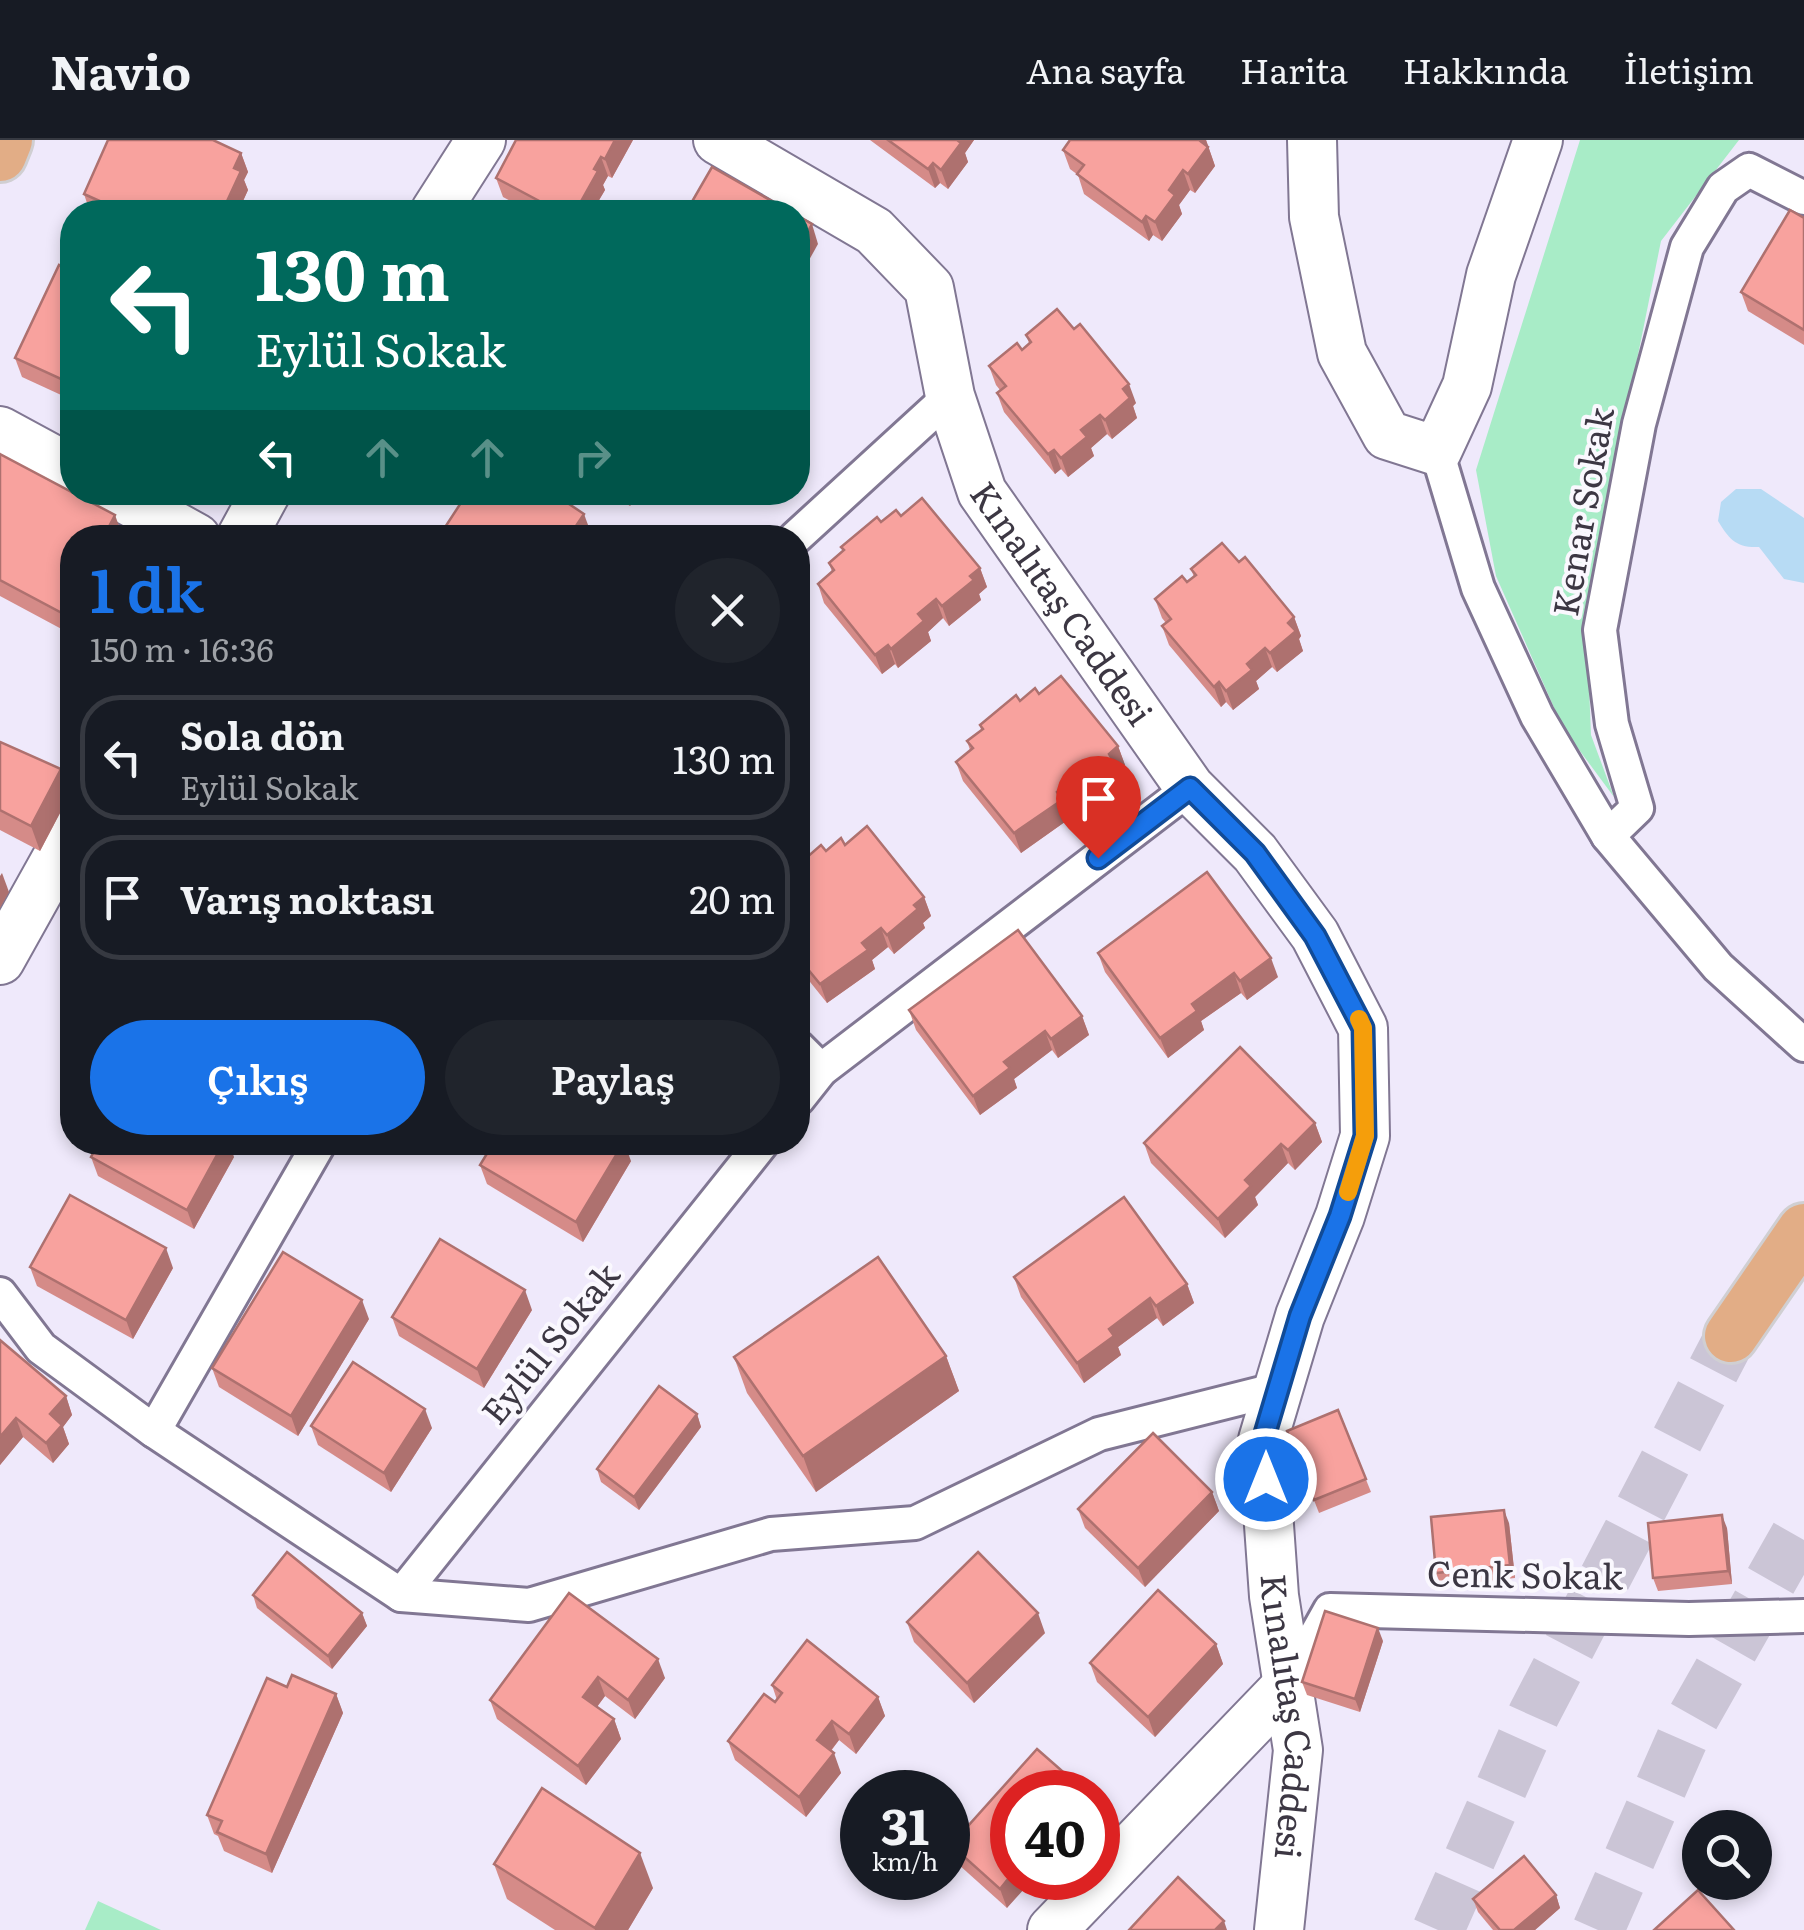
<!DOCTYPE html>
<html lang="tr">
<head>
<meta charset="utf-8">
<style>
	body { margin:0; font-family:Literata,serif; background:#20242c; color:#f1f3f6; height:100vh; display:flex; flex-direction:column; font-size:38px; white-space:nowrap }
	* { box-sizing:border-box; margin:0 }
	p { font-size:32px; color:#9ea1a6 }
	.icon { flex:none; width:55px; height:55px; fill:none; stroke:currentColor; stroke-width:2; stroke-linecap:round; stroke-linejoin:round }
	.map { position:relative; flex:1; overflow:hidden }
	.details { position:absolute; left:60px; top:385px; width:750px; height:630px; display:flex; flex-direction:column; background:#171b24; border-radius:40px; box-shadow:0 5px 15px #0003 }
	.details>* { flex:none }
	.top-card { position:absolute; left:60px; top:60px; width:750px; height:305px; border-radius:40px; box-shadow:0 5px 15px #0003; background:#00695c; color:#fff; overflow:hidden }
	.tools { position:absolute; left:1682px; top:1670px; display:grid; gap:20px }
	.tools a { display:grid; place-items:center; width:90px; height:90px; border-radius:50%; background:#171b24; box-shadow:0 5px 15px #0003; font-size:50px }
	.speed { position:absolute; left:840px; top:1630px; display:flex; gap:20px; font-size:50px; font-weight:700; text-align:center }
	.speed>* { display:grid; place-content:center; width:130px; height:130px; border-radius:50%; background:#171b24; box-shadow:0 5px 15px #0003; line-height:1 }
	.speed small { font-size:25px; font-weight:400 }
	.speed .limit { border:15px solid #d22; background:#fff; color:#111 }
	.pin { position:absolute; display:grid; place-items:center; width:85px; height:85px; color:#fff; margin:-102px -42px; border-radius:50% 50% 50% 0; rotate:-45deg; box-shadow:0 0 10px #0007 }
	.pin .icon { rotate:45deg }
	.me { position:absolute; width:110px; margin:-55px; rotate:0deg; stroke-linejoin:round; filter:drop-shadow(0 0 8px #0008) }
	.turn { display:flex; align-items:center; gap:35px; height:210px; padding:0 30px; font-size:45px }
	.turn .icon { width:130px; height:130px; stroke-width:2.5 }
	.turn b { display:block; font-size:70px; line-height:85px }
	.lanes { display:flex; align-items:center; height:95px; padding:0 30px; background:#0003; justify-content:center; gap:50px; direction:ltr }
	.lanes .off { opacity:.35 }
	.round { display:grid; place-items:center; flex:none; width:105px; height:105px; border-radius:52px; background:#20242c }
	.headline { display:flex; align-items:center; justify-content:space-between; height:170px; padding:0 30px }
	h1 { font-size:60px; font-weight:600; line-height:75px; color:#1a73e8 }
	.button { display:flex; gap:20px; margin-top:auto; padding:20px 30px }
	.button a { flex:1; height:115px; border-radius:60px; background:#1a73e8; color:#fff; font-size:40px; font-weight:600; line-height:115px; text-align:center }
	.button a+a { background:#20242c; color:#f1f3f6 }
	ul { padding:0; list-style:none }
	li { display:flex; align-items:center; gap:30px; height:125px; margin:0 20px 15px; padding:0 10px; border:5px solid #363941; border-radius:40px }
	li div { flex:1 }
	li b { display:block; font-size:38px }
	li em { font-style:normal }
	header { display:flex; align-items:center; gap:60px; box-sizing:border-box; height:140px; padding:0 50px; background:#171b24; border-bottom:2px solid #363941 }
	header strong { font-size:48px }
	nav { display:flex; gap:55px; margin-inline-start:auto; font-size:35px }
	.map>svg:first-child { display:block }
</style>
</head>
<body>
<header>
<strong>Navio</strong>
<nav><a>Ana sayfa</a><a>Harita</a><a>Hakkında</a><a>İletişim</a></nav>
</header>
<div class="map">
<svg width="1804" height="1790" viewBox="0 0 1804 1790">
	<rect width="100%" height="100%" fill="#efe9fb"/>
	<g fill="#a8ecc7">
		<path d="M1580 0H1739L1661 101 1586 472 1591 595 1614 657 1563 588 1496 436 1476 330Z"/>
		<path d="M98 1761 161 1790H85Z"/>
	</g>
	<path fill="#b7dbf4" d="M1736 349H1761L1804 378V443L1784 439 1759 407C1736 408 1729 399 1718 381L1721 362Z"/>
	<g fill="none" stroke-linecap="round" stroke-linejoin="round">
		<g stroke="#cbc5d6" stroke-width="52" stroke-dasharray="52 26" stroke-linecap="butt">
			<path d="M1438 1790 1534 1574 1731 1196"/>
			<path d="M1598 1790 1686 1590 1804 1382"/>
		</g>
		<defs>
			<g id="street">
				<path d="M1437 311 1478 448 1537 576 1608 696 1718 827 1804 905"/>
				<path d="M795 398 950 256"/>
				<path d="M1608 696 1637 668 1612 584 1600 490 1639 284 1687 107 1723 48 1749 30 1804 58"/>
				<path d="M798 907 821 930"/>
				<path d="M798 959 821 930 1190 648"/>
				<path d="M0 1154 41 1208 154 1291 320 1002"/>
				<path d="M154 1291 401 1455 529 1465 771 1394 915 1383 1099 1294 1278 1249"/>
				<path d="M401 1455 763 1002"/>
				<path d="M1288 1545 1330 1470 1689 1479 1804 1476"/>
			</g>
			<g id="secondary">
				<path id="s1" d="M718 0 874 91 929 148 950 256 982 352 1190 648 1255 713 1315 795 1363 888 1365 996 1340 1076 1300 1176 1263 1300 1274 1456 1298 1610 1279 1790"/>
				<path d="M1312 0 1314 77 1342 213 1387 295 1437 311 1467 246 1491 135 1538 0"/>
				<path d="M435 72 481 0"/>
				<path d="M0 291 72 330"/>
				<path d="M113 352 196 398"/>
				<path d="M241 398 266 352"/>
				<path d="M0 820 72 691"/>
				<path d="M1052 1790 1288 1545"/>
			</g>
			<g id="primary">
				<path d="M0 15 6 0"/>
				<path d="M1731 1196 1804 1090"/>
			</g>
		</defs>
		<use href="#street" stroke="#817793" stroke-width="38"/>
		<use href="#secondary" stroke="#817793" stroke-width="52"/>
		<use href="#primary" stroke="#d0cfd2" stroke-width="58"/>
		<use href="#street" stroke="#fff" stroke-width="32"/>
		<use href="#secondary" stroke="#fff" stroke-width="48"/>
		<use href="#primary" stroke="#e2ad86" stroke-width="52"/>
	</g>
	<g fill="#d58b88">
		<path d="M633 0 612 38 608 36 603 45 605 50 592 72H531L503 57 496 38Z"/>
		<path d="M870 0H974L965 13 968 22 948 49 940 43 935 48Z"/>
		<path d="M1206 0 1215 26 1195 53 1190 50 1179 65 1182 74 1162 101 1153 95 1149 101 1084 54 1078 35 1070 29 1063 10Z"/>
		<path d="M241 13 248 32 244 40 248 50 238 72H90L84 54Z"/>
		<path d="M1804 78V205L1748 171 1741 152Z"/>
		<path d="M72 131V260L22 237 15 218Z"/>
		<path d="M1026 195 1136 263 1133 266 1137 278 1112 299 1107 294 1091 308 1094 316 1068 337 1061 329 1055 334 1004 272 997 253 1000 250 996 245 989 226 1022 210 1029 203Z"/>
		<path d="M0 314 122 394 120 398H72V487L69 493 0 456Z"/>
		<path d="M608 352H638L630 366Z"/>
		<path d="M901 376 980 428 987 447 979 454 981 460 949 486 943 478 928 492 931 501 898 528 895 524 882 534 824 463 818 444 832 432 829 423 843 411 841 407 881 382Z"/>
		<path d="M1239 422 1294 477 1301 496 1299 499 1303 511 1277 532 1272 527 1256 541 1259 549 1233 570 1226 562 1221 567 1169 505 1162 486 1166 483 1162 478 1155 459 1187 442 1194 437 1191 429Z"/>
		<path d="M1039 554 1118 606 1125 625 1117 632 1119 638 1088 664 1082 657 1066 670 1069 679 1021 713 963 641 956 622 970 610 967 601 981 590 980 585 1020 561Z"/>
		<path d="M0 602 61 629 70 654 40 711 0 690Z"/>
		<path d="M845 705 924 757 931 776 923 783 925 788 894 814 888 807 872 820 875 829 827 863 798 827V725L826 711Z"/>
		<path d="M1098 813 1278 837 1247 860 1241 853 1201 881 1204 890 1168 918 1105 832Z"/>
		<path d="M909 870 1082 876 1089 895 1058 918 1052 910 1014 939 1017 948 980 975 916 890Z"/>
		<path d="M1315 983 1322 1002 1295 1030 1288 1023 1255 1057 1258 1065 1225 1098 1151 1023 1144 1003Z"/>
		<path d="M91 1017H234L194 1089 98 1036Z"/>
		<path d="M631 1021 583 1102 487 1044 480 1025Z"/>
		<path d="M30 1127 173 1128 133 1199 37 1146Z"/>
		<path d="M1014 1137 1187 1144 1194 1163 1163 1186 1157 1178 1118 1207 1121 1215 1084 1243 1021 1157Z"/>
		<path d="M532 1170 484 1248 399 1196 392 1177Z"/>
		<path d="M369 1179 298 1296 219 1247 212 1228Z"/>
		<path d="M0 1200 66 1256 72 1275 63 1287 69 1304 53 1323 23 1297 0 1325Z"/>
		<path d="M946 1216 959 1251 816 1352 747 1253 734 1217Z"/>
		<path d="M1338 1270 1371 1352 1319 1373 1287 1291Z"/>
		<path d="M697 1274 701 1287 639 1370 601 1342 597 1329Z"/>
		<path d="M311 1286 432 1288 391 1352 318 1305Z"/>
		<path d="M1212 1352 1219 1371 1145 1447 1085 1388 1078 1369Z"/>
		<path d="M1509 1383 1515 1438 1441 1446 1436 1433Z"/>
		<path d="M1727 1388 1732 1444 1658 1451 1653 1438Z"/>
		<path d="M569 1453 665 1538 635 1579 605 1556 597 1567 614 1579 621 1599 586 1645 497 1579 490 1560Z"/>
		<path d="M253 1455 362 1473 367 1486 332 1529 257 1468Z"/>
		<path d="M907 1482 1045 1493 974 1563 914 1502Z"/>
		<path d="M1383 1501 1360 1572 1307 1555 1302 1542Z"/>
		<path d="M1216 1504 1223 1524 1155 1597 1097 1542 1090 1523Z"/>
		<path d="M772 1545 878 1557 885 1576 856 1614 839 1600 831 1611 841 1633 806 1677 735 1620 728 1601 775 1562 777 1560Z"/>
		<path d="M287 1547 336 1554 343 1573 272 1733 224 1711 218 1696 214 1694 207 1675Z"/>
		<path d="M1037 1609 1007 1768 958 1724 951 1705Z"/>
		<path d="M494 1724 653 1748 628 1790H555L507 1759Z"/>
		<path d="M1556 1755 1560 1768 1535 1790H1493L1478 1772 1473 1759Z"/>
	</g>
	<g fill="#ae716f">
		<path d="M615 0H633L612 38 605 19Z"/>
		<path d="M955 0H974L965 13 968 22 948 49 941 30Z"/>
		<path d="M1199 0H1206L1215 26 1195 53 1188 34Z"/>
		<path d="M241 13 248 32 244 40 248 50 238 72H222L234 28Z"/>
		<path d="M601 17 608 36 603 45 605 50 592 72H575Z"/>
		<path d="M933 23 940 43 935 48 928 29Z"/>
		<path d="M1183 30 1190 50 1179 65 1182 74 1162 101 1155 82 1169 50Z"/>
		<path d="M1146 76 1153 95 1149 101 1142 82Z"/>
		<path d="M812 84 818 104 798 140V109Z"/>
		<path d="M1129 244 1136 263 1133 266 1137 278 1112 299 1105 280 1123 249Z"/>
		<path d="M1100 275 1107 294 1091 308 1094 316 1068 337 1061 318 1081 290Z"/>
		<path d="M1054 310 1061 329 1055 334 1048 314Z"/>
		<path d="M625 352H638L630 366Z"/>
		<path d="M584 374 591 393 588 398H568Z"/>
		<path d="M115 375 122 394 120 398H103Z"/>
		<path d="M980 428 987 447 979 454 981 460 949 486 942 466 970 436Z"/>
		<path d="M72 454V487L69 493 62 473Z"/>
		<path d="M936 459 943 478 928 492 931 501 898 528 891 509 918 474Z"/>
		<path d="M1294 477 1301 496 1299 499 1303 511 1277 532 1270 513 1288 483Z"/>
		<path d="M888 505 895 524 882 534 875 515Z"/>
		<path d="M1265 508 1272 527 1256 541 1259 549 1233 570 1226 551 1247 524Z"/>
		<path d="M1219 542 1226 562 1221 567 1214 547Z"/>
		<path d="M1118 606 1125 625 1117 632 1119 638 1088 664 1081 645Z"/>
		<path d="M61 629 70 654 40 711 31 686Z"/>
		<path d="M1075 637 1082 657 1066 670 1069 679 1021 713 1014 693 1057 652Z"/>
		<path d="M2 733 9 752 0 768V736Z"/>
		<path d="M924 757 931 776 923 783 925 788 894 814 887 795 914 765Z"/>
		<path d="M881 788 888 807 872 820 875 829 827 863 820 844 862 803Z"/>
		<path d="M1271 818 1278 837 1247 860 1240 841Z"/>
		<path d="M1234 833 1241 853 1201 881 1204 890 1168 918 1160 898 1192 864Z"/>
		<path d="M1082 876 1089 895 1058 918 1051 899Z"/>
		<path d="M1045 891 1052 910 1014 939 1017 948 980 975 973 956 1004 922Z"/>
		<path d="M1315 983 1322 1002 1295 1030 1288 1010Z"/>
		<path d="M224 1002H229L234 1017 194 1089 187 1070Z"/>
		<path d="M624 1002 631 1021 583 1102 576 1082Z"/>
		<path d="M1281 1004 1288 1023 1255 1057 1258 1065 1225 1098 1218 1079 1245 1040Z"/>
		<path d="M166 1108 173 1128 133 1199 126 1180Z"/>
		<path d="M1187 1144 1194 1163 1163 1186 1156 1166Z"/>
		<path d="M525 1150 532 1170 484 1248 477 1229Z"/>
		<path d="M1150 1158 1157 1178 1118 1207 1121 1215 1084 1243 1077 1223 1109 1189Z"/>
		<path d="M362 1160 369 1179 298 1296 291 1276Z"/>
		<path d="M946 1216 959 1251 816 1352 803 1316Z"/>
		<path d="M66 1256 72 1275 63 1287 69 1304 53 1323 46 1303 50 1274Z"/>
		<path d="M425 1269 432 1288 391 1352 384 1333Z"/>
		<path d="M697 1274 701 1287 639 1370 634 1357Z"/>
		<path d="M16 1278 23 1297 0 1325V1297Z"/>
		<path d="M1212 1352 1219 1371 1145 1447 1138 1428Z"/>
		<path d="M1504 1370 1509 1383 1515 1438 1510 1425Z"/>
		<path d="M1722 1375 1727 1388 1732 1444 1728 1431Z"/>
		<path d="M362 1473 367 1486 332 1529 328 1516Z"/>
		<path d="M1038 1473 1045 1493 974 1563 967 1543Z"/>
		<path d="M1378 1488 1383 1501 1360 1572 1355 1559Z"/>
		<path d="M1216 1504 1223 1524 1155 1597 1148 1577Z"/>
		<path d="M658 1519 665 1538 635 1579 628 1560Z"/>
		<path d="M598 1537 605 1556 590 1576 583 1557Z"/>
		<path d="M336 1554 343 1573 272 1733 266 1714Z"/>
		<path d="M878 1557 885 1576 856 1614 849 1594Z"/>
		<path d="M614 1579 621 1599 586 1645 578 1626Z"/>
		<path d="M832 1581 839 1600 824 1619 817 1600Z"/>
		<path d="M834 1613 841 1633 806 1677 799 1657Z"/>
		<path d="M640 1713 653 1748 628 1790H595V1788Z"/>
		<path d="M1012 1734V1738H1034L1007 1768 1000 1749Z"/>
		<path d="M1556 1755 1560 1768 1535 1790H1514Z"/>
		<path d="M1224 1781 1227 1790H1215Z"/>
	</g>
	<g fill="#f8a29e" stroke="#ae716f" stroke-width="2.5">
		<path d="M108 0H213L241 13 234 28 241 31 222 72H124L84 54Z"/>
		<path d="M516 0H615L605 19 601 17 594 29 598 31 575 72H560L496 38Z"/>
		<path d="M888 0H957L961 3 941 30 933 23 928 29Z"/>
		<path d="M1070 0H1199L1208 7 1188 34 1183 30 1169 50 1175 55 1155 82 1146 76 1142 82 1077 34 1084 25 1063 10Z"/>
		<path d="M712 27 791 72H686Z"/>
		<path d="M484 67 494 72H480Z"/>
		<path d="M1790 70 1804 78V190L1741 152Z"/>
		<path d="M798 76 812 84 798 109Z"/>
		<path d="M59 125 72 131V244L15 218Z"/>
		<path d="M1057 169 1074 189 1080 184 1129 244 1123 249 1130 258 1105 280 1100 275 1081 290 1087 297 1061 318 1054 310 1048 314 997 253 1006 246 989 226 1017 203 1022 210 1031 202 1026 195Z"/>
		<path d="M0 314 115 375 103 398H72V454L62 473 0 440Z"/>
		<path d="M468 352H551L584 374 568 398H438Z"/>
		<path d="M922 358 980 428 970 436 974 440 942 466 936 459 918 474 924 481 891 509 888 505 875 515 818 444 834 430 829 423 844 410 841 407 877 377 881 382 896 370 901 376Z"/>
		<path d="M1222 403 1239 422 1245 417 1294 477 1288 483 1296 491 1270 513 1265 508 1247 524 1252 530 1226 551 1219 542 1214 547 1162 486 1171 479 1155 459 1182 436 1187 442 1196 435 1191 429Z"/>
		<path d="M1061 536 1118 606 1109 614 1112 619 1081 645 1075 637 1057 652 1062 660 1014 693 956 622 973 608 967 601 983 589 980 585 1016 555 1020 561 1035 548 1039 554Z"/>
		<path d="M0 602 61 629 31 686 0 670Z"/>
		<path d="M867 686 924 757 914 765 918 769 887 795 881 788 862 803 868 810 820 844 798 817V725L821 705 826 711 841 698 845 705Z"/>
		<path d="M1207 732 1271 818 1240 841 1234 833 1192 864 1197 871 1160 898 1098 813Z"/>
		<path d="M1018 790 1082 876 1051 899 1045 891 1004 922 1010 928 973 956 909 870Z"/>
		<path d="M1240 907 1315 983 1288 1010 1281 1004 1245 1040 1251 1046 1218 1079 1144 1003Z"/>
		<path d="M99 1002H224L187 1070 91 1017Z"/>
		<path d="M494 1002H624L576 1082 480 1025Z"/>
		<path d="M70 1055 166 1108 126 1180 30 1127Z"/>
		<path d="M1124 1057 1187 1144 1156 1166 1150 1158 1109 1189 1114 1196 1077 1223 1014 1137Z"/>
		<path d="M440 1099 525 1150 477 1229 392 1177Z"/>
		<path d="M283 1112 362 1160 291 1276 212 1228Z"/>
		<path d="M878 1117 946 1216 803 1316 734 1217Z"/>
		<path d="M0 1200 66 1256 50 1274 62 1285 46 1303 16 1278 0 1297Z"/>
		<path d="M353 1222 425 1269 384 1333 311 1286Z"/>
		<path d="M659 1246 697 1274 634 1357 597 1329Z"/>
		<path d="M1338 1270 1366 1339 1314 1360 1287 1291Z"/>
		<path d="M1153 1293 1212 1352 1138 1428 1078 1369Z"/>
		<path d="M1504 1370 1510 1425 1436 1433 1431 1377Z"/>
		<path d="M1722 1375 1728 1431 1653 1438 1648 1383Z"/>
		<path d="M287 1412 362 1473 328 1516 253 1455Z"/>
		<path d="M978 1412 1038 1473 967 1543 907 1482Z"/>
		<path d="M1158 1450 1216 1504 1148 1577 1090 1523Z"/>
		<path d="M569 1453 658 1519 628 1560 598 1537 583 1557 614 1579 578 1626 490 1560Z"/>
		<path d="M1325 1471 1378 1488 1355 1559 1302 1542Z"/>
		<path d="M807 1500 878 1557 849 1594 832 1581 817 1600 834 1613 799 1657 728 1601 764 1554 775 1562 782 1553 772 1545Z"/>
		<path d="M292 1535 336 1554 266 1714 217 1692 222 1681 207 1675 267 1538 287 1547Z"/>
		<path d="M1037 1609 1086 1652H1012V1734L1000 1749 951 1705Z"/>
		<path d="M542 1648 640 1713 595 1788 494 1724Z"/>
		<path d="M1524 1716 1556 1755 1514 1790H1500L1473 1759Z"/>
		<path d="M1178 1737 1224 1781 1215 1790H1129Z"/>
		<path d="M1698 1750 1734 1790H1654Z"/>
	</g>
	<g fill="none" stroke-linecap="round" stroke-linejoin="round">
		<defs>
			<path id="route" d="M1098 718 1190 648 1255 713 1315 796 1363 888 1365 996 1340 1076 1300 1176 1263 1300 1266 1339"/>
		</defs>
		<use href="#route" stroke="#114b97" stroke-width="25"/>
		<use href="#route" stroke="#1a73e8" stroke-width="18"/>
		<path stroke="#f59e0b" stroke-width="18" d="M1348 1052 1365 996 1363 888 1359 879"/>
	</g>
	<g text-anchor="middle" stroke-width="8" stroke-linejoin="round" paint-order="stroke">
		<g font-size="35" fill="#3c3743" stroke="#faf8fe">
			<text transform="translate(1584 372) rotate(-80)" y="12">Kenar Sokak</text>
			<text dy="12" stroke="none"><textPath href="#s1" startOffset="608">Kınalıtaş Caddesi</textPath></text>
			<text transform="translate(551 1204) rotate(-51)" y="12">Eylül Sokak</text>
			<text transform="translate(1525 1436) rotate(1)" y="12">Cenk Sokak</text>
			<text dy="12" stroke="none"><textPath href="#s1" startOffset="1838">Kınalıtaş Caddesi</textPath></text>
		</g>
	</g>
</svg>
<div class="tools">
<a><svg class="icon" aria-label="search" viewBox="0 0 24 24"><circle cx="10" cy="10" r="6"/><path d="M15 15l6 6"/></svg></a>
</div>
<div class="speed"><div>31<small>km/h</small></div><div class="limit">40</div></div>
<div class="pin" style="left:1098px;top:718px;background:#d93025"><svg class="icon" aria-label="arrive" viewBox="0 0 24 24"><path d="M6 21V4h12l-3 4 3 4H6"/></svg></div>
<svg class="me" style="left:1266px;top:1339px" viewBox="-20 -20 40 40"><circle r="17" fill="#1a73e8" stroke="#fff" stroke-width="3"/><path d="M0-11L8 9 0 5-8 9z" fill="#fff"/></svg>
<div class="top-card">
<div class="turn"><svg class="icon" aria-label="left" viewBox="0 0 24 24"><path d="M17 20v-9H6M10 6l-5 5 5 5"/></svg><div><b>130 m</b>Eylül Sokak</div></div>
<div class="lanes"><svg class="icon" aria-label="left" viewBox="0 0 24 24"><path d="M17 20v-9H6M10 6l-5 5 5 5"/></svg><svg class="icon off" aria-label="ahead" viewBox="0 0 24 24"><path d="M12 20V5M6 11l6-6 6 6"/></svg><svg class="icon off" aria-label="ahead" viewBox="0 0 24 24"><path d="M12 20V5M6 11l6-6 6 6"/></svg><svg class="icon off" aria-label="right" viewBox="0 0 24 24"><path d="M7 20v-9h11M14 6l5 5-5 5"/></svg></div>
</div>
<section class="details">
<div class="headline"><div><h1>1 dk</h1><p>150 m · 16:36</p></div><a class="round"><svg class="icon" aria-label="close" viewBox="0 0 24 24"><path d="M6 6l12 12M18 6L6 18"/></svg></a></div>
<ul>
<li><svg class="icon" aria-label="left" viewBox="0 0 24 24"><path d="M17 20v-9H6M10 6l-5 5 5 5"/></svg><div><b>Sola dön</b><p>Eylül Sokak</p></div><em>130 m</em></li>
<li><svg class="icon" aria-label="arrive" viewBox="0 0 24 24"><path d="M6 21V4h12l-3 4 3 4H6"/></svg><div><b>Varış noktası</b></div><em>20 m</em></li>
</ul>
<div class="button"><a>Çıkış</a><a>Paylaş</a></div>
</section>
</div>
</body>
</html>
